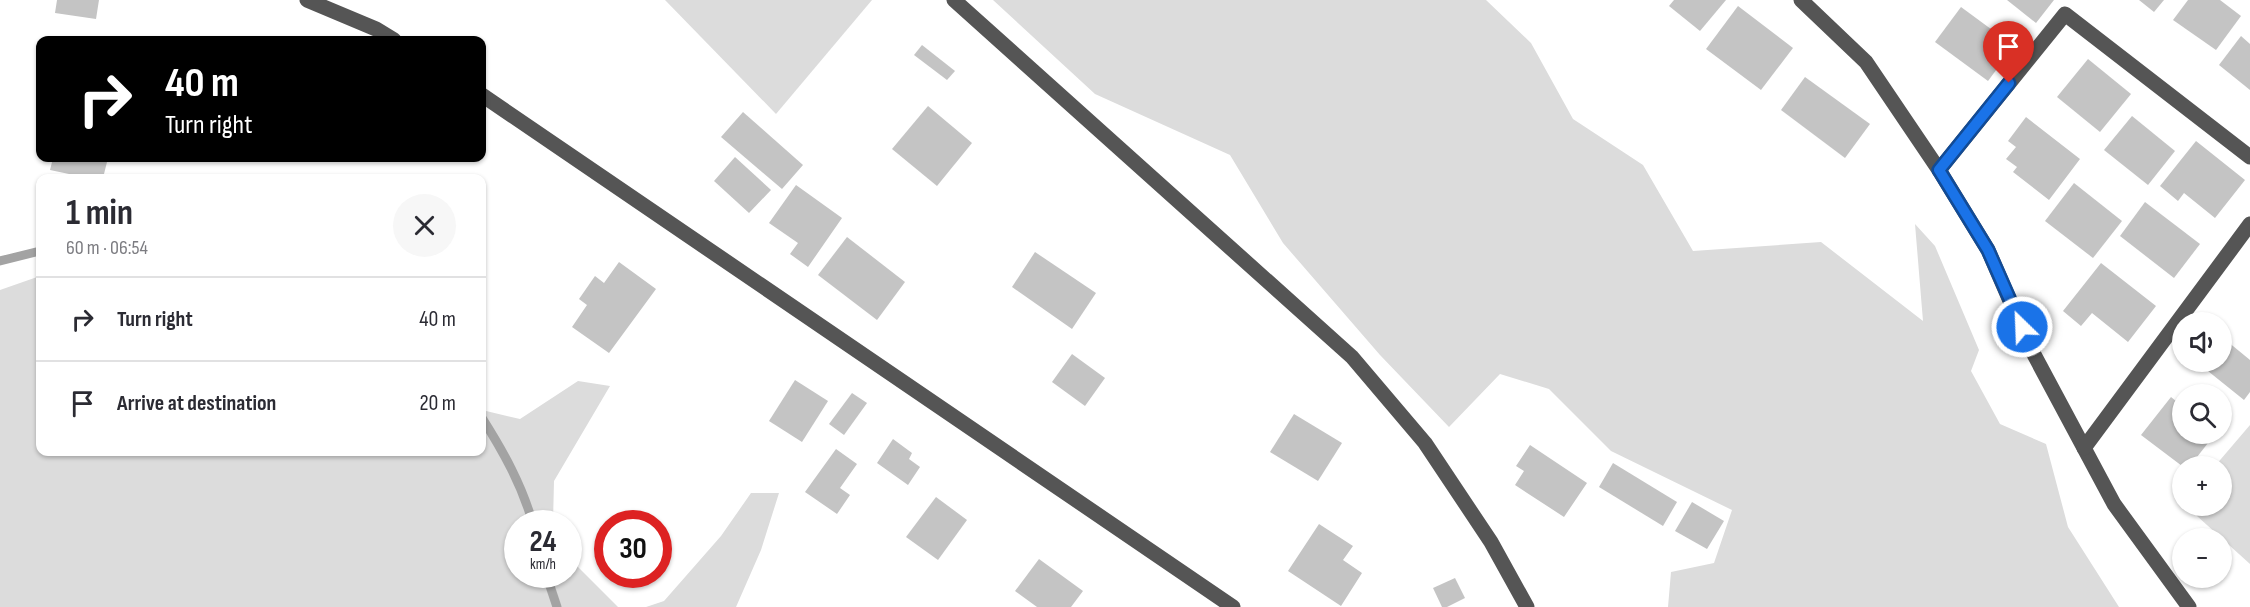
<!DOCTYPE html>
<html lang="en">
<head>
<meta charset="utf-8">
<style>
	body { margin:0; font-family:"Sofia Sans Condensed",sans-serif; background:#f7f7f7; color:#2b2b33; height:100vh; display:flex; flex-direction:column; font-size:22px; white-space:nowrap }
	* { box-sizing:border-box; margin:0 }
	p { font-size:20px; color:#7c7c81 }
	.icon { flex:none; width:33px; height:33px; fill:none; stroke:currentColor; stroke-width:2; stroke-linecap:round; stroke-linejoin:round }
	.map { position:relative; flex:1; overflow:hidden }
	.details { position:absolute; left:36px; top:174px; width:450px; height:282px; display:flex; flex-direction:column; background:#fff; border-radius:12px; box-shadow:0 2px 4px #0004 }
	.details>* { flex:none }
	.banner { position:absolute; left:36px; top:36px; width:450px; height:126px; border-radius:12px; box-shadow:0 2px 4px #0004; background:#000; color:#fff; overflow:hidden }
	.controls { position:absolute; left:2172px; top:312px; display:grid; gap:12px }
	.controls a { display:grid; place-items:center; width:60px; height:60px; border-radius:50%; background:#fff; box-shadow:0 2px 4px #0004; font-size:30px }
	.speed { position:absolute; left:504px; top:510px; display:flex; gap:12px; font-size:30px; font-weight:700; text-align:center }
	.speed>* { display:grid; place-content:center; width:78px; height:78px; border-radius:50%; background:#fff; box-shadow:0 2px 4px #0004; line-height:1 }
	.speed small { font-size:15px; font-weight:400 }
	.speed .limit { border:9px solid #d22; background:#fff; color:#111 }
	.pin { position:absolute; display:grid; place-items:center; width:51px; height:51px; color:#fff; margin:-62px -26px; border-radius:50% 50% 50% 0; rotate:-45deg; box-shadow:0 0 6px #0007 }
	.pin .icon { rotate:45deg }
	.me { position:absolute; width:66px; margin:-33px; rotate:336deg; stroke-linejoin:round; filter:drop-shadow(0 0 4px #0008) }
	.turn { display:flex; align-items:center; gap:21px; height:126px; padding:0 30px; font-size:27px }
	.turn .icon { width:78px; height:78px; stroke-width:2.5 }
	.turn b { display:block; font-size:42px; line-height:51px }
	.round { display:grid; place-items:center; flex:none; width:63px; height:63px; border-radius:32px; background:#f7f7f7 }
	.head { display:flex; align-items:center; justify-content:space-between; height:102px; padding:0 30px }
	h1 { font-size:36px; font-weight:700; line-height:45px }
	ul { padding:0; list-style:none }
	li { display:flex; align-items:center; gap:18px; height:84px; padding:0 30px; border-top:2px solid #e1e1e2 }
	li div { flex:1 }
	li b { display:block; font-size:22px }
	li em { font-style:normal }
	.map>svg:first-child { display:block }
</style>
</head>
<body>
<div class="map">
<svg width="2250" height="607" viewBox="0 0 2250 607">
	<rect width="100%" height="100%" fill="#fff"/>
	<g fill="#dcdcdc">
		<path d="M665 0H872L776 114Z"/>
		<path d="M993 0H1486L1531 43 1573 119 1643 165 1693 251 1821 242 1923 321 1915 224 1935 246 1979 350 1971 371 2000 424 2046 444 2068 527 2119 607H1668L1671 572 1714 563 1732 510 1611 451 1549 389 1500 374 1449 427 1380 355 1283 243 1230 155 1095 94Z"/>
		<path d="M40 276V452H482V410L520 419 578 381 610 386 554 481 553 523 518 524V574H568L569 558 618 607H0V290Z"/>
		<path d="M2250 425V564L2186 506H2222V466H2215Z"/>
		<path d="M751 493H779L761 550 736 607H646L664 601 721 536Z"/>
	</g>
	<g fill="none" stroke-linecap="round" stroke-linejoin="round">
		<g stroke="#a3a3a3" stroke-width="9">
			<path d="M0 261 40 251"/>
			<path d="M482 418C503 451 522 485 533 524"/>
			<path d="M546 574 557 607"/>
		</g>
	</g>
	<g fill="#c4c4c4">
		<path d="M57 0H99L96 19 55 13Z"/>
		<path d="M1674 0H1726L1700 31 1669 6Z"/>
		<path d="M2007 0H2054L2036 23Z"/>
		<path d="M2139 0H2164L2154 12Z"/>
		<path d="M2188 0H2220L2241 16 2216 50 2173 20Z"/>
		<path d="M1738 6 1793 48 1761 90 1706 49Z"/>
		<path d="M1961 7 2014 46 1988 81 1935 42Z"/>
		<path d="M2241 36 2250 44V90L2219 65Z"/>
		<path d="M922 45 955 71 947 80 914 55Z"/>
		<path d="M2088 59 2131 94 2100 132 2057 97Z"/>
		<path d="M1805 77 1870 124 1845 158 1781 110Z"/>
		<path d="M928 106 972 143 937 186 892 149Z"/>
		<path d="M743 112 803 165 782 189 721 137Z"/>
		<path d="M2132 116 2175 151 2148 185 2104 150Z"/>
		<path d="M2026 117 2080 159 2049 200 2013 172 2017 167 2006 159 2016 147 2008 141Z"/>
		<path d="M2196 141 2245 180 2215 218 2184 193 2178 201 2160 186Z"/>
		<path d="M735 157 771 190 749 213 714 181Z"/>
		<path d="M53 158H108L103 178H88L50 170Z"/>
		<path d="M2074 183 2122 221 2093 258 2045 221Z"/>
		<path d="M796 185 842 218 808 267 790 254 798 243 769 223Z"/>
		<path d="M2145 202 2200 244 2174 278 2120 236Z"/>
		<path d="M847 237 905 282 877 320 818 275Z"/>
		<path d="M1035 252 1096 293 1072 329 1012 287Z"/>
		<path d="M619 262 656 289 609 353 572 327 587 305 579 299 595 276 604 283Z"/>
		<path d="M2101 263 2156 306 2128 342 2092 313 2081 326 2063 311Z"/>
		<path d="M2222 337 2250 360V392L2244 400 2198 363 2222 362Z"/>
		<path d="M1072 354 1105 378 1085 406 1052 382Z"/>
		<path d="M795 380 828 401 802 442 769 421Z"/>
		<path d="M852 393 867 403 844 435 829 424Z"/>
		<path d="M2171 397 2182 406V434H2215L2190 466H2182L2141 435Z"/>
		<path d="M1294 414 1342 443 1318 481 1270 452Z"/>
		<path d="M893 439 912 453 909 459 920 467 908 485 877 463Z"/>
		<path d="M1530 445 1587 483 1564 517 1515 485 1524 471 1516 466Z"/>
		<path d="M836 449 857 464 840 488 850 495 837 514 805 492Z"/>
		<path d="M1613 463 1677 502 1663 526 1599 487Z"/>
		<path d="M936 497 967 520 938 560 906 537Z"/>
		<path d="M1692 502 1724 521 1707 549 1675 531Z"/>
		<path d="M1319 524 1353 546 1343 560 1362 573 1341 606 1288 571Z"/>
		<path d="M1039 559 1083 591 1071 607H1037L1015 591Z"/>
		<path d="M1455 578 1465 598 1447 607H1442L1433 588Z"/>
	</g>
	<g fill="none" stroke-linecap="round" stroke-linejoin="round">
		<g stroke="#555" stroke-width="15">
			<path d="M307 0 376 29 394 40"/>
			<path d="M954 0 1352 357 1425 443 1491 542 1527 607"/>
			<path d="M1801 0 1866 62 1939 170 1988 250 2030 347 2114 504 2189 607"/>
			<path d="M482 95 1233 607"/>
			<path d="M1939 170 2065 14 2250 157"/>
			<path d="M2084 448 2250 224"/>
		</g>
	</g>
	<g fill="none" stroke-linecap="round" stroke-linejoin="round">
		<defs>
			<path id="route" d="M2009 83 1939 170 1988 250 2022 327"/>
		</defs>
		<use href="#route" stroke="#114b97" stroke-width="15"/>
		<use href="#route" stroke="#1a73e8" stroke-width="10"/>
	</g>
</svg>
<div class="controls">
<a><svg class="icon" aria-label="sound" viewBox="0 0 24 24"><path d="M4 9h4l5-4v14l-5-4H4zM17 9q2 3 0 6"/></svg></a>
<a><svg class="icon" aria-label="search" viewBox="0 0 24 24"><circle cx="10" cy="10" r="6"/><path d="M15 15l6 6"/></svg></a>
<a>+</a>
<a>−</a>
</div>
<div class="speed"><div>24<small>km/h</small></div><div class="limit">30</div></div>
<div class="pin" style="left:2009px;top:83px;background:#d93025"><svg class="icon" aria-label="arrive" viewBox="0 0 24 24"><path d="M6 21V4h12l-3 4 3 4H6"/></svg></div>
<svg class="me" style="left:2022px;top:327px" viewBox="-20 -20 40 40"><circle r="17" fill="#1a73e8" stroke="#fff" stroke-width="3"/><path d="M0-11L8 9 0 5-8 9z" fill="#fff"/></svg>
<div class="banner">
<div class="turn"><svg class="icon" aria-label="right" viewBox="0 0 24 24"><path d="M7 20v-9h11M14 6l5 5-5 5"/></svg><div><b>40 m</b>Turn right</div></div>
</div>
<section class="details">
<div class="head"><div><h1>1 min</h1><p>60 m · 06:54</p></div><a class="round"><svg class="icon" aria-label="close" viewBox="0 0 24 24"><path d="M6 6l12 12M18 6L6 18"/></svg></a></div>
<ul>
<li><svg class="icon" aria-label="right" viewBox="0 0 24 24"><path d="M7 20v-9h11M14 6l5 5-5 5"/></svg><div><b>Turn right</b></div><em>40 m</em></li>
<li><svg class="icon" aria-label="arrive" viewBox="0 0 24 24"><path d="M6 21V4h12l-3 4 3 4H6"/></svg><div><b>Arrive at destination</b></div><em>20 m</em></li>
</ul>
</section>
</div>
</body>
</html>
